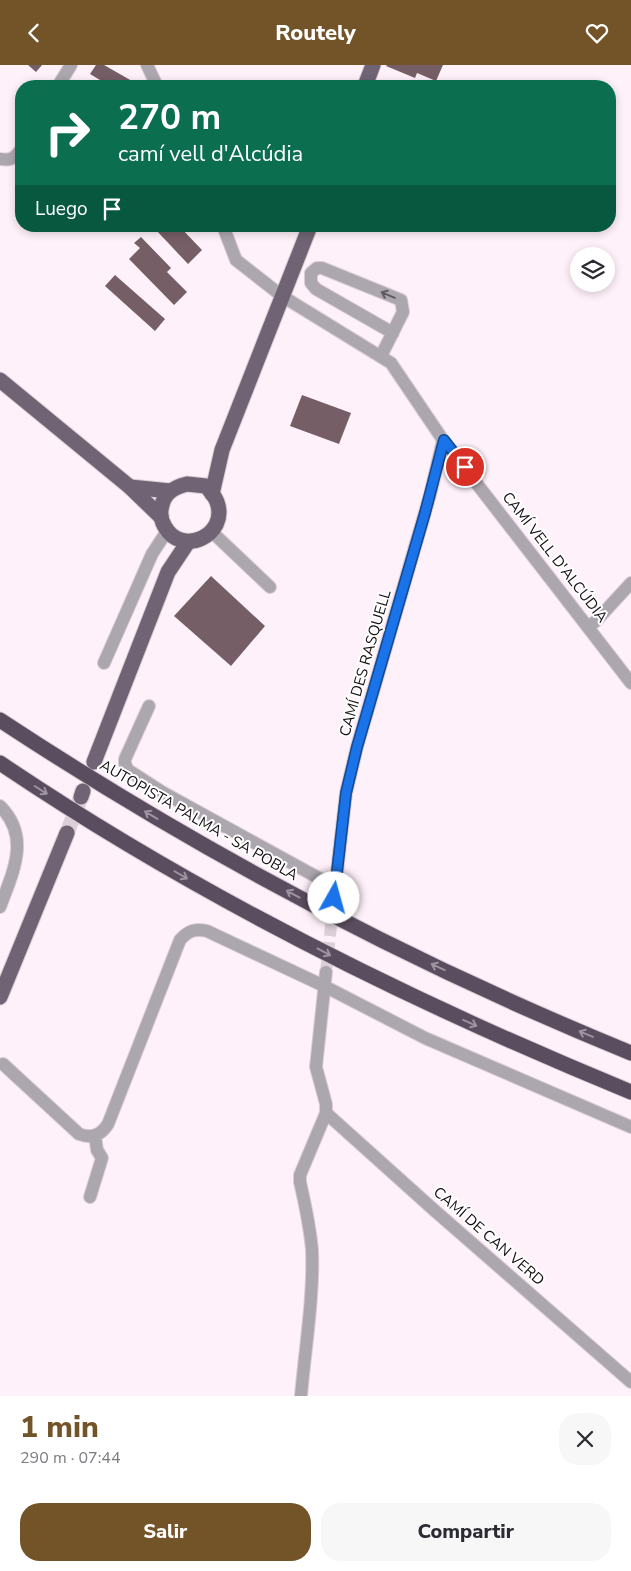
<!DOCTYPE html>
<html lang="es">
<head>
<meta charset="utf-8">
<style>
	body { margin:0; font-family:"Nunito Sans",sans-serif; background:#f7f7f7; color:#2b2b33; height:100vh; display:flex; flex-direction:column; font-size:19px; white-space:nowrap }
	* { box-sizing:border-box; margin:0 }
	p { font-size:16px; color:#7c7c81 }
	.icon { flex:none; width:28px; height:28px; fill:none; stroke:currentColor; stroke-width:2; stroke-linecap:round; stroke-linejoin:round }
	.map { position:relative; height:1331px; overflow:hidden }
	.drawer { display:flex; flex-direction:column; background:#fff; flex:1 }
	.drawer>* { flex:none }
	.top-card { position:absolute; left:15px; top:15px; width:601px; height:152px; border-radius:20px; box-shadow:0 2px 8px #0003; background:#0b6e4f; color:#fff; overflow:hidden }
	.buttons { position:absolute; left:570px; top:182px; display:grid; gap:10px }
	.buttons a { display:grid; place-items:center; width:45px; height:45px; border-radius:50%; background:#fff; box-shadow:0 2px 8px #0003; font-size:25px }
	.pin { position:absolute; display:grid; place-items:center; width:42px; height:42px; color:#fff; margin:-21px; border:2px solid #fff; border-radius:50%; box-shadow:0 1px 5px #0007 }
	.me { position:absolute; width:55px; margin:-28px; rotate:7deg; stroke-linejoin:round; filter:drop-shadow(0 0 4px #0008) }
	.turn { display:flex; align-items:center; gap:18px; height:105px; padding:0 20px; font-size:22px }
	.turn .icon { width:65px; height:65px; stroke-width:2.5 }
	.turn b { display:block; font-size:35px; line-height:42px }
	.then { display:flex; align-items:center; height:48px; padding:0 20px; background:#0003; gap:10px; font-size:19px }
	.round { display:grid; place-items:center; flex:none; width:52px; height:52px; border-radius:20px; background:#f7f7f7 }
	.overview { display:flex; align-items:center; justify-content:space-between; height:85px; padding:0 20px }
	h1 { font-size:30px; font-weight:800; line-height:38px; color:#725428 }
	.primary-button { display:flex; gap:10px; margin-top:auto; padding:10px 20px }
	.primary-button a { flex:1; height:58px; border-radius:20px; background:#725428; color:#fff; font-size:20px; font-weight:800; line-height:58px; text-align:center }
	.primary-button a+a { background:#f7f7f7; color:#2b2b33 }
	header { display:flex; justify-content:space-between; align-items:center; height:65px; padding:0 20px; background:#725428; color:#fff; font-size:22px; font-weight:800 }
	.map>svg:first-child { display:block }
</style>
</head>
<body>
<header><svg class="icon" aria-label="back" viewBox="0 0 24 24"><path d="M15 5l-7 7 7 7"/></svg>Routely<svg class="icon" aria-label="heart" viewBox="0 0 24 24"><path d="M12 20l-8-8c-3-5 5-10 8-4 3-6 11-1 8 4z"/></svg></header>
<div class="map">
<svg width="631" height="1331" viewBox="0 0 631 1331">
	<rect width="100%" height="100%" fill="#fff1fa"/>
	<g fill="#765e66">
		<path d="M28 0H42L36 7Z"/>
		<path d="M96 0H104L132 16 129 21H110L90 9Z"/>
		<path d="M387 0H443L436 16 417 8 415 13 386 1Z"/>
		<path d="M161 161H179L202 185 188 199 156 165Z"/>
		<path d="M141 172 171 203 167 207 187 227 174 240 129 194 140 183 134 178Z"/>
		<path d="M115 210 165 254 155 266 105 221Z"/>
		<path d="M302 330 351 348 339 379 290 361Z"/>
		<path d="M211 511 265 561 231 601 174 551Z"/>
	</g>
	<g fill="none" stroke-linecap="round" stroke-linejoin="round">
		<path stroke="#dccfd7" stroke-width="12" stroke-dasharray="12 6" stroke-linecap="butt" d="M326 907 334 833"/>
		<path stroke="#dccfd7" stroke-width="15" stroke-dasharray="15 8" stroke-linecap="butt" d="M67 768 81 732"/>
		<defs>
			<g id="minor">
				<path d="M147 0 157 21"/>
				<path d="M58 21 71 0"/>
				<path d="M0 94C10 96 16 93 21 84"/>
				<path d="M223 161 236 195 282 231 391 298 443 375 631 618"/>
				<path d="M381 291 403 247 401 235 322 203H317L311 208V218L316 224 393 268"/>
				<path d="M212 467 270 522"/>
				<path d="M588 562 596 556 631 518"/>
				<path d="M104 598 152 489 167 466"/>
				<path d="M149 641 125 694V699L128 705 162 727 335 822"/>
				<path d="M0 741C31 772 13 807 0 842"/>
				<path d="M334 833 346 728 357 682 430 430 443 375"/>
				<path d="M3 999 79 1069C92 1074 101 1070 108 1059L180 875C188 866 195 863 207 866L324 921 425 973 631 1062"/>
				<path d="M326 1048 434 1145 631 1317"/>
				<path d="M90 1132 102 1093 97 1085 95 1071"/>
				<path d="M301 1331C305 1284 314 1231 312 1185 310 1162 305 1139 300 1117V1110L326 1048V1039L316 1002 326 907"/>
			</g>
			<g id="major">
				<path d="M365 21 373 0"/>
				<path d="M0 315 130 422 161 452"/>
				<path d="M187 419 206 421C210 426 215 431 217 437 229 470 182 492 165 462 161 456 160 447 162 440 165 427 175 422 187 419Z"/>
				<path d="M130 422 170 426"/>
				<path d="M212 429 222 385 310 161"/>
				<path d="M94 697 168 507 188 477"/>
				<path d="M81 732 83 726"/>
				<path d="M0 932 67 768"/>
			</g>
			<g id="highway">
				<path d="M0 655C199 786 410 898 631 988"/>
				<path d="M0 698C197 831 411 937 631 1027"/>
			</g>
		</defs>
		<use href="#minor" stroke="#dacdd5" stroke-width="14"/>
		<use href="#major" stroke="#dacdd5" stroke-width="17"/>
		<use href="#highway" stroke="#dacdd5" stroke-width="17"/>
		<use href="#minor" stroke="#aca6af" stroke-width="12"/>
		<use href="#major" stroke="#706474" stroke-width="15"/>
		<use href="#highway" stroke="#5a4d5f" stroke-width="15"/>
	</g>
	<defs><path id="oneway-shaft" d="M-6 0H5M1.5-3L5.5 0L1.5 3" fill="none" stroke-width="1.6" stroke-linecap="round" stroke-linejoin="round" transform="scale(1.25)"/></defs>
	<use stroke="#605a61" href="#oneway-shaft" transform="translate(388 230) rotate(-157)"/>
	<g stroke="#9c949f">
		<use href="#oneway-shaft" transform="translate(41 725) rotate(32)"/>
		<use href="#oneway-shaft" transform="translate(151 750) rotate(-149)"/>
		<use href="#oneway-shaft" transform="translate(181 810) rotate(30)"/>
		<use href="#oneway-shaft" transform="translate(293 829) rotate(-152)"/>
		<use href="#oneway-shaft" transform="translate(324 887) rotate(28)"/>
		<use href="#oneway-shaft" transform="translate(438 902) rotate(-155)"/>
		<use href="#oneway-shaft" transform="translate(470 958) rotate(24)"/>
		<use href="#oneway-shaft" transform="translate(586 969) rotate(-157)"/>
	</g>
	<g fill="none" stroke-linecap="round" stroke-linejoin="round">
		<defs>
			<path id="route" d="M334 833 346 728 357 682 425 448 444 375 465 402"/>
		</defs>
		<use href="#route" stroke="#114b97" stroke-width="12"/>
		<use href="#route" stroke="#1a73e8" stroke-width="9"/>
	</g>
	<g text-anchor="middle" stroke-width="4" stroke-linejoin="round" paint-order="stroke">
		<g font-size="15" fill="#150e13" stroke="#fff">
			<text transform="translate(555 492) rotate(52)" y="5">CAMÍ VELL D'ALCÚDIA</text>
			<text transform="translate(365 598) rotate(-74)" y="5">CAMÍ DES RASQUELL</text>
			<text transform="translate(199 755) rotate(30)" y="5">AUTOPISTA PALMA - SA POBLA</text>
			<text transform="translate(489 1171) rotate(41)" y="5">CAMÍ DE CAN VERD</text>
		</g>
	</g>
</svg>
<div class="buttons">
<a><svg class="icon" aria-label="layers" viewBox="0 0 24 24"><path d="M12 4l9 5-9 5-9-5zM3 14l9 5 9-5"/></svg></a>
</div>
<div class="pin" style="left:465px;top:402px;background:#d93025"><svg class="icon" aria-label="arrive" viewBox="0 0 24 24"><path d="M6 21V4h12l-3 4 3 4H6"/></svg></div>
<svg class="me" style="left:334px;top:833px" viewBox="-20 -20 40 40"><circle r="19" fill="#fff"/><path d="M0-13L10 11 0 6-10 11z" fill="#1a73e8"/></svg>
<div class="top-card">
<div class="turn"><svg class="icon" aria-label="right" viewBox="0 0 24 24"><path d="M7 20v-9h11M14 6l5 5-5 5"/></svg><div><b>270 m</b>camí vell d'Alcúdia</div></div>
<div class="then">Luego<svg class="icon" aria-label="arrive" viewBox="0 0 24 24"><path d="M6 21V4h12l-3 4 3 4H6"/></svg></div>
</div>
</div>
<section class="drawer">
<div class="overview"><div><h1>1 min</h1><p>290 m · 07:44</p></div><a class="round"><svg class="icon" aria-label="close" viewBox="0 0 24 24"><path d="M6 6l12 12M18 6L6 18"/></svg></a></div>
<div class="primary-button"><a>Salir</a><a>Compartir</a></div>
</section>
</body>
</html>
